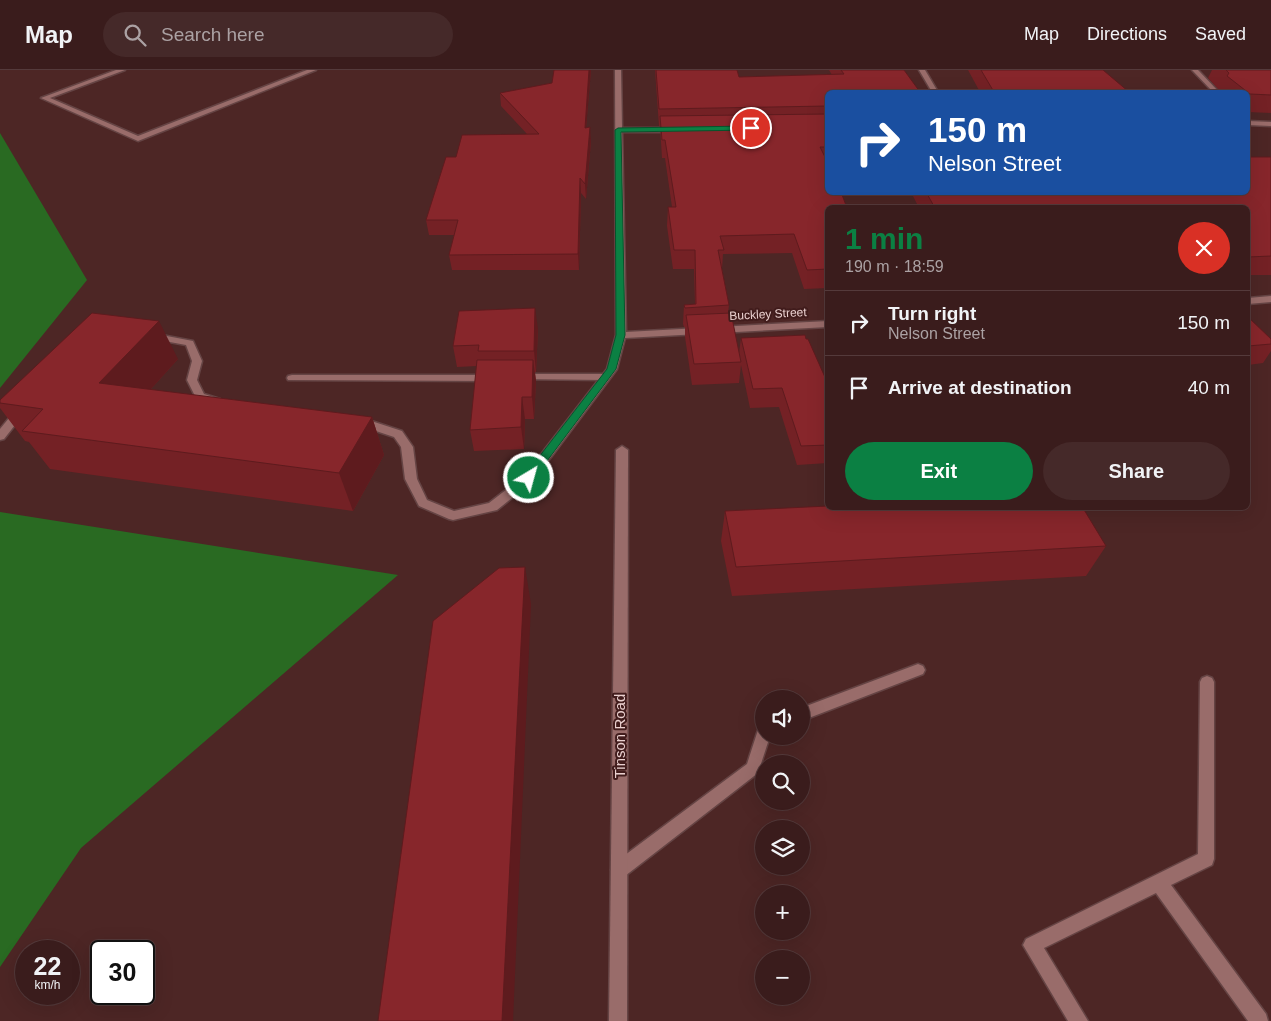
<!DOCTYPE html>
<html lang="en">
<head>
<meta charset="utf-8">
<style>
	body { margin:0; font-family:Arial,sans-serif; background:#452929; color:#f1f3f6; height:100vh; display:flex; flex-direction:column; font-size:19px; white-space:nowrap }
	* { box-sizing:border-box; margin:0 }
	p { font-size:16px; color:#aba1a3 }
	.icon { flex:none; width:28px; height:28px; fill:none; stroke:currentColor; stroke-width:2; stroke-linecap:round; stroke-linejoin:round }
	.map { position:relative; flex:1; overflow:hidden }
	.panel { position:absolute; left:825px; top:135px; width:425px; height:305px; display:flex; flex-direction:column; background:#3a1c1c; border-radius:8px; box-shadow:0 5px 20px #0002,0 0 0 1px #543a3b }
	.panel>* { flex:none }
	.hud { position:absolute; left:825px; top:20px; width:425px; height:105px; border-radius:8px; box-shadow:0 5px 20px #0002,0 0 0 1px #543a3b; background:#1a4fa0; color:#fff; overflow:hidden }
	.tools { position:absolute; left:755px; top:620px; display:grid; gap:10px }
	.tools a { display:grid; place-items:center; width:55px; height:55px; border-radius:50%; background:#3a1c1c; box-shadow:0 5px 20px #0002,0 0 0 1px #543a3b; font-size:25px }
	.speed { position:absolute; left:15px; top:870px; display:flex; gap:10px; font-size:25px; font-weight:700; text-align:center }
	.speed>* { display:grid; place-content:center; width:65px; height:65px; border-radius:50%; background:#3a1c1c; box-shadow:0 5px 20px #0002,0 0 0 1px #543a3b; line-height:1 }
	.speed small { font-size:12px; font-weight:400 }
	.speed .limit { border:2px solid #111; border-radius:8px; background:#fff; color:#111 }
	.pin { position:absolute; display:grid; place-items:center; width:42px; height:42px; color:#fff; margin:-21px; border:2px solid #fff; border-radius:50%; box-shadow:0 1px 5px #0007 }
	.me { position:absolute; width:55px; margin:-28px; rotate:37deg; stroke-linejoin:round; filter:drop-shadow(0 0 4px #0008) }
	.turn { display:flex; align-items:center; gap:18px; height:105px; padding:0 20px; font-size:22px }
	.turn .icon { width:65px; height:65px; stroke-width:2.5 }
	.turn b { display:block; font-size:35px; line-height:42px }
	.round { display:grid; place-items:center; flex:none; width:52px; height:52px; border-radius:26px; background:#452929 }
	.head { display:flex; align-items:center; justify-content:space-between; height:85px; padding:0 20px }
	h1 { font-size:30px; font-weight:700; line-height:38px; color:#0b8043 }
	.primary-button { display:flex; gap:10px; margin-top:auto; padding:10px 20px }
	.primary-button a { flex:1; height:58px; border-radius:30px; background:#0b8043; color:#fff; font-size:20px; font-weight:700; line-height:58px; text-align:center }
	.primary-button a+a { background:#452929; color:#f1f3f6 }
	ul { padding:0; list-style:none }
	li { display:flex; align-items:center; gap:15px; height:65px; padding:0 20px; border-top:1px solid #543a3b }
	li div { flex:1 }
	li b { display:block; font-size:19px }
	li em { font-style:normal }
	header { display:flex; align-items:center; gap:30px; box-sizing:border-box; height:70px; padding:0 25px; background:#3a1c1c; border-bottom:1px solid #543a3b }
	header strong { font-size:24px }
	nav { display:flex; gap:28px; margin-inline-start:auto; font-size:18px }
	.search { width:350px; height:45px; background:#452929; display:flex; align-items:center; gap:12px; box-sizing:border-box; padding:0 18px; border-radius:28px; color:#aba1a3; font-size:19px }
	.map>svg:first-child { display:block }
</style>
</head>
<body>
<header>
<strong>Map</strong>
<div class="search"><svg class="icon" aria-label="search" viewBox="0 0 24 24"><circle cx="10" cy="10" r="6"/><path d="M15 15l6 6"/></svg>Search here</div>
<nav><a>Map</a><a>Directions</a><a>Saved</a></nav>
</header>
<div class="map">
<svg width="1271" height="951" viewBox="0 0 1271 951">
	<rect width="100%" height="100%" fill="#4d2625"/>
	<g fill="#296a22">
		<path d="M0 63 87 210 0 318Z"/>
		<path d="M0 442 398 505 81 778 0 897Z"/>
	</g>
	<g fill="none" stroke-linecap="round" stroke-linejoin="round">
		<defs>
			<g id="lane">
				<path d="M116 0H125L50 28 138 66 307 0H316L138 71 41 28Z"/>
				<path d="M1192 0H1198L1219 22H1213Z"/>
				<path d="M520 304H605L610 307 605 310 516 309 515 307 516 305Z"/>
				<path d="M292 305H492L497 308 492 311 288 310 287 308 288 306Z"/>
				<path d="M918 594 923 596 925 600 923 604 801 651V638Z"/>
				<path d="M1207 606 1212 608 1214 612V789L1212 795 1171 815 1266 944 1268 951H1248L1156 823 1044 878 1088 951H1068L1023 875 1026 869 1198 784 1200 612 1202 608Z"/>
				<path d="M764 656V666H770L758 703 625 806 619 808 613 806 611 800 613 794 747 694 757 663 759 658Z"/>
			</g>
			<g id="street">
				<path d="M615 0H621L622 58H675L679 60 675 62H622L626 262 828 251V257L625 268 617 299 533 411 497 440 453 450 449 449 419 436 405 409 401 377 394 367 355 354 354 351 359 347 402 361 413 377 417 409 427 430 454 441 489 433 525 405 607 299 616 265Z"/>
				<path d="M919 0H925L938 22H932Z"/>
				<path d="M1248 51 1271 52V56L1248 55Z"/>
				<path d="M1271 226V232L1248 234V228Z"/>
				<path d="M151 263 193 271 202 291 197 310 204 324 220 329 221 331 220 333C213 335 199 331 195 326L187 310 192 291 186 275 148 268V264Z"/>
				<path d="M22 336 27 339 26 341 4 369 0 370V359L18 337Z"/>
				<path d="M622 376 628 380 627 951H609L616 380Z"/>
			</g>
		</defs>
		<use href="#lane" stroke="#654444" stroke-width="3"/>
		<use href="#street" stroke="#654444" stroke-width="3"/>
		<use href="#lane" fill="#996c6a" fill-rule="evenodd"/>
		<use href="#street" fill="#996c6a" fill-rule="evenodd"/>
	</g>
	<g fill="#742125">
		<path d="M554 0H591L586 57 591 71 586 129 581 123 579 200H452L449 185 454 165H429L426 150 456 87 527 64 501 36 500 23 552 13Z"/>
		<path d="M655 0H737L739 7 832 5 829 0H904L828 22V218L804 219 792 183 723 184 722 199 729 235 728 243 739 283 741 268 828 314V393L797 395 779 337 750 338 741 295 739 313 692 315 685 267V257H684L683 254 684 235 695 234 694 199H673L667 156 668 137H672L665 88H662L660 56H659Z"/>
		<path d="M968 0H1103L1129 22H980Z"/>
		<path d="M1212 0H1271V43L1248 42V22H1219L1220 21 1208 8Z"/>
		<path d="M1271 87V205H1248V138H919L911 122H1248Z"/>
		<path d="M1248 247 1271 269V281L1263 293 1248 295Z"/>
		<path d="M538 259 536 302H535L536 311 534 349H525L524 379 474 381 470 360 477 296 457 297 453 276Z"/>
		<path d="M178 289 150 320 372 347 384 385 353 441 50 399 29 372 25 371 0 338V330Z"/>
		<path d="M725 441 1106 476 1086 506 732 526 721 471Z"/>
	</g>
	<g fill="#5e1b1e">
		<path d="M589 0H591L585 71V58Z"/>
		<path d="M590 57 591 71 586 129 585 114Z"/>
		<path d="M580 108 581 123 579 200 578 184Z"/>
		<path d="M535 238 538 259 536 302 534 281Z"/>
		<path d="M159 251 178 289 122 351 99 313Z"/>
		<path d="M533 290 536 311 534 349 532 327Z"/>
		<path d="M522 327 525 349 524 379 521 357Z"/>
		<path d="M372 347 384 385 353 441 339 403Z"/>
		<path d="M525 497 531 534 513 951H502Z"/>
	</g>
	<g fill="#87262b" stroke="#5e1b1e">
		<path d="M554 0H589L585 58 590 57 585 114 580 108 578 184 449 185 458 150H426L446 87H456L462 65 539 64 500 23 552 13Z"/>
		<path d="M656 0H737L739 7 844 4 841 0H904L920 22H828V36L659 39Z"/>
		<path d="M981 0H1103L1129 22H994Z"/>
		<path d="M1226 0H1271V25L1250 24 1227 6 1229 3Z"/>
		<path d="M828 44V77H820L828 93V122H841L847 138H828V199L807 200 794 164 720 166 724 180H718L729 235 685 238 684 235 696 234 695 180H674L668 137H676L665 70H662L660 46Z"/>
		<path d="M1248 87H1271V186L1248 187V138H935L926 122H1248Z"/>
		<path d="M535 238 534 281H478L479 275 453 276 459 241Z"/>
		<path d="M92 243 159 251 99 313 372 347 339 403 22 361 43 339 0 333V330Z"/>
		<path d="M731 243 741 292 694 294 686 245Z"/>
		<path d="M1248 247 1271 269V274L1248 276Z"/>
		<path d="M805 265 806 269H808L828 314V375L801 376 782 318 753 319 741 268Z"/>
		<path d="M477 290H533L532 327H522L521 357 470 360Z"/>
		<path d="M828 436V438H1083L1106 476 736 497 725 441Z"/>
		<path d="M525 497 502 951H378L433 551 499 498Z"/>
	</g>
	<path fill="#0b8043" stroke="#07532c" d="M751 56 755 58 754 60 621 62 625 265 616 299 532 411H525L523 408 525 405 607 299 616 265 615 60 618 58Z"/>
	<g text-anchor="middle" stroke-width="4" stroke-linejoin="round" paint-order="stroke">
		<g font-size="12" fill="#ead0cf" stroke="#411c1c">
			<text transform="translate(768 244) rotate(-3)" y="4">Buckley Street</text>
		</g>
		<g font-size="15" fill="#ead0cf" stroke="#411c1c">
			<text transform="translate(620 666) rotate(-90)" y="5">Tinson Road</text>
		</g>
	</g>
</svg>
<div class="tools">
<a><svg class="icon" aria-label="sound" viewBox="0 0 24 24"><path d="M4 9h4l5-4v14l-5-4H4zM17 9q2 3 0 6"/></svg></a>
<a><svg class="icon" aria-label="search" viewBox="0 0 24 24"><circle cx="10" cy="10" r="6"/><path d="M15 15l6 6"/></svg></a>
<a><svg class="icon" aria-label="layers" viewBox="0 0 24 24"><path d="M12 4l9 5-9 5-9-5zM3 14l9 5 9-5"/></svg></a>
<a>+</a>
<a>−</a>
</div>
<div class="speed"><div>22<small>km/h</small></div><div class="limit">30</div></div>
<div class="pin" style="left:751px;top:58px;background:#d93025"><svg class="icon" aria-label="arrive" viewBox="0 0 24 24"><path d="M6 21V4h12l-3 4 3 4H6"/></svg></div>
<svg class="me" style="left:529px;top:408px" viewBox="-20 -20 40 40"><circle r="17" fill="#0b8043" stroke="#fff" stroke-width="3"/><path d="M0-11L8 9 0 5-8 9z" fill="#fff"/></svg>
<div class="hud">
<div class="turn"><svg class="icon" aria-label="right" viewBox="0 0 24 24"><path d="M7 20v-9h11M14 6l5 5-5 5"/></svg><div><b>150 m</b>Nelson Street</div></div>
</div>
<section class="panel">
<div class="head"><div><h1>1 min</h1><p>190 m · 18:59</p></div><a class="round" style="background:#d93025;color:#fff"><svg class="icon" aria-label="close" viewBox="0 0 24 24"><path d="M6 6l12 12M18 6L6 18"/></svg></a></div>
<ul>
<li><svg class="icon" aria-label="right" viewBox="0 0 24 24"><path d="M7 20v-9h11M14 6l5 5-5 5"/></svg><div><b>Turn right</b><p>Nelson Street</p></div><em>150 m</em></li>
<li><svg class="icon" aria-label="arrive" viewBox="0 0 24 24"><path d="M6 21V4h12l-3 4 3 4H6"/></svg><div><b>Arrive at destination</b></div><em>40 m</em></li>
</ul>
<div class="primary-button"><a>Exit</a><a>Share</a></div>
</section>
</div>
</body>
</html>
